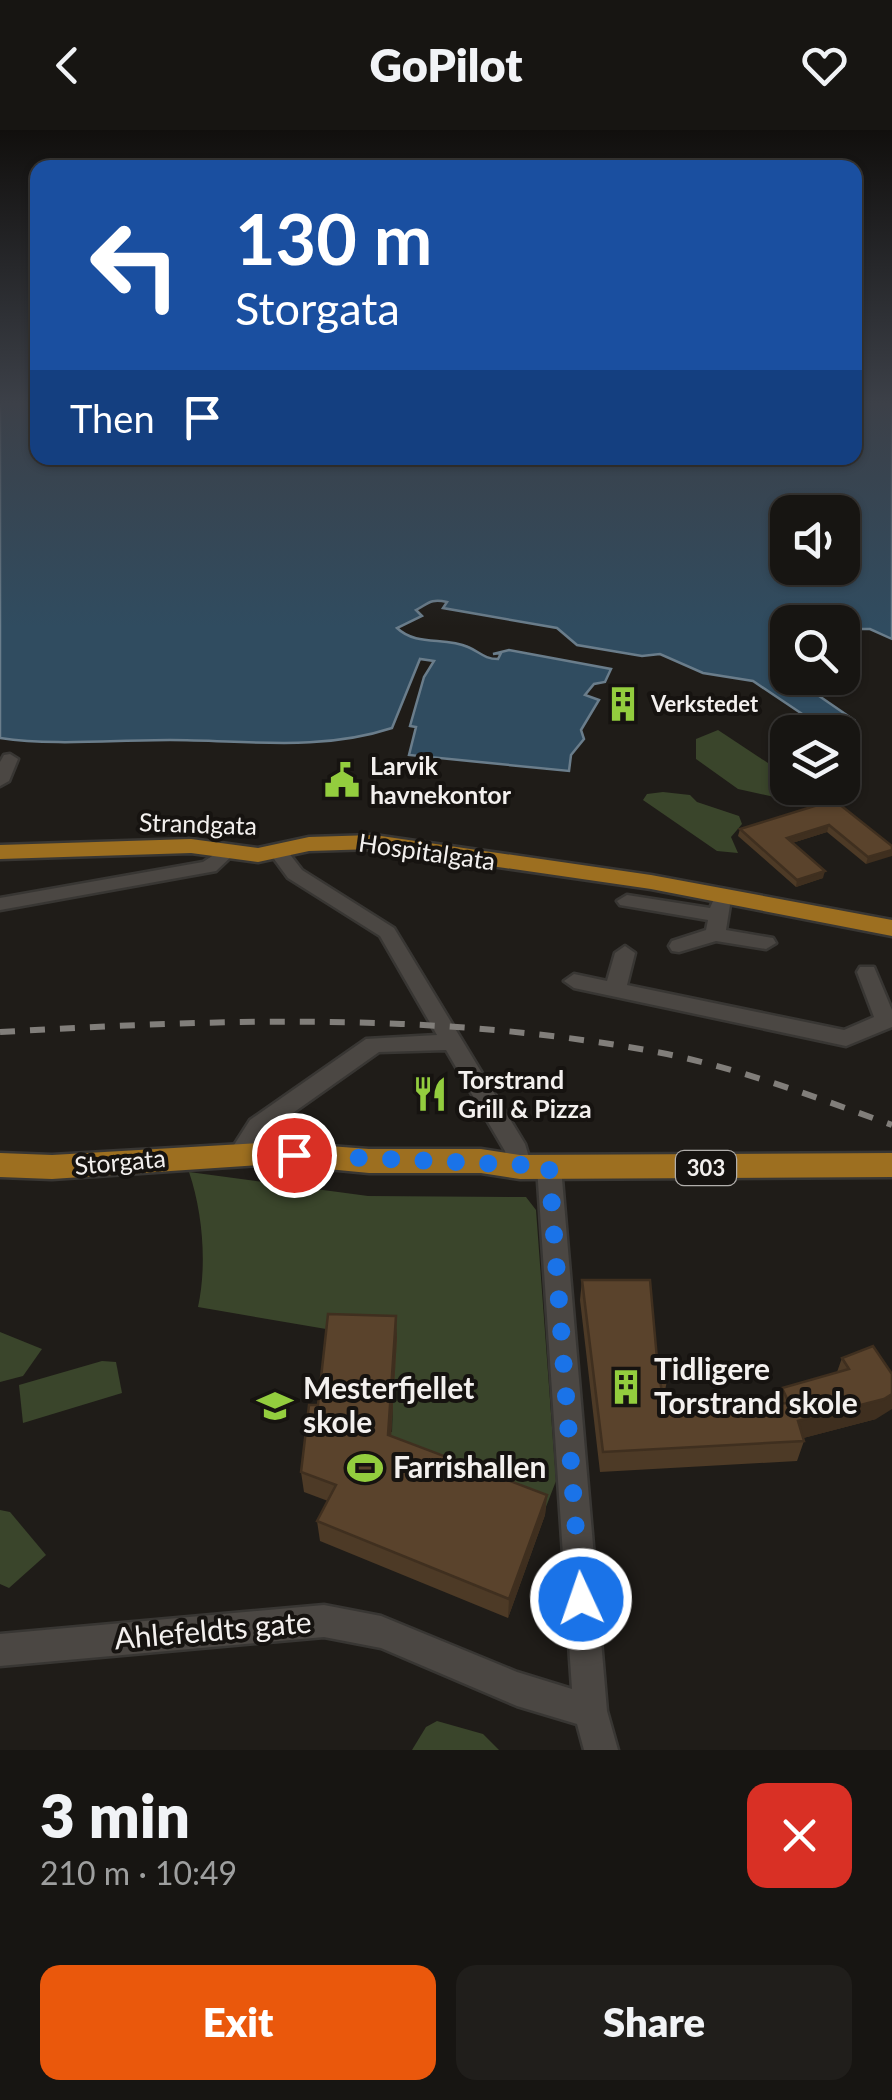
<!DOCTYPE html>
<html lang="en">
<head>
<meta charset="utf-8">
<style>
	body { margin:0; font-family:Lato,sans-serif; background:#201e1b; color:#f1f3f6; height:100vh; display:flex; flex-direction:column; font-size:38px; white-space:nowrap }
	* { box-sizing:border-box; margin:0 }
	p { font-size:32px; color:#9e9f9f }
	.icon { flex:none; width:55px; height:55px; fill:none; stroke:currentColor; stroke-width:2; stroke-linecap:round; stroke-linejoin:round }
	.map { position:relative; height:1620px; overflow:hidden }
	.panel { display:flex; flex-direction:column; background:#171512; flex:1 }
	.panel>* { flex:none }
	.hud { position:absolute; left:30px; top:30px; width:832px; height:305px; border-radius:20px; box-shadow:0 2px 8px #0004,0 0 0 2px #363432; background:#1a4fa0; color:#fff; overflow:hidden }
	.controls { position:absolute; left:770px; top:365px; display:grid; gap:20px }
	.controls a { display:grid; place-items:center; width:90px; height:90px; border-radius:20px; background:#171512; box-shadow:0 2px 8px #0004,0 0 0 2px #363432; font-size:50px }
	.pin { position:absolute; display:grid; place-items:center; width:85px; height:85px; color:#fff; margin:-42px; border:5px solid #fff; border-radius:50%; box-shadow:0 2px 10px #0007 }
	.me { position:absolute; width:110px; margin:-55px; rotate:357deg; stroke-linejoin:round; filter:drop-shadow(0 0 8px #0008) }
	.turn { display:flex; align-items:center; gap:35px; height:210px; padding:0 40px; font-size:45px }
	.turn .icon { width:130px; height:130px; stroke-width:2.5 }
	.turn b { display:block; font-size:70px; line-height:85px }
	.then { display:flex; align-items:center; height:95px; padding:0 40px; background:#0003; gap:20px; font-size:38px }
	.round { display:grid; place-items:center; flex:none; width:105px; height:105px; border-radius:20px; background:#201e1b }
	.head { display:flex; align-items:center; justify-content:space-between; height:170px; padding:0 40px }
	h1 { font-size:60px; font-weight:800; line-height:75px }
	.action { display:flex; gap:20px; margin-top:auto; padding:20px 40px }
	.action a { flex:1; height:115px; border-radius:20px; background:#ea580c; color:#fff; font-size:40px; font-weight:800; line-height:115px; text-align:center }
	.action a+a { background:#201e1b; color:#f1f3f6 }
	header { display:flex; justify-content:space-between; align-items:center; height:130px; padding:0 40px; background:#171512; font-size:45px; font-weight:800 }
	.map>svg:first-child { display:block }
</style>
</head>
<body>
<header><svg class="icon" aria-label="back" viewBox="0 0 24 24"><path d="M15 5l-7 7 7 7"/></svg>GoPilot<svg class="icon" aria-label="heart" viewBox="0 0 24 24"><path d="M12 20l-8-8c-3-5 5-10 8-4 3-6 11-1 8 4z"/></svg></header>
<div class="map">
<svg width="892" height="1620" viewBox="0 0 892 1620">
	<rect width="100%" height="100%" fill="#1f1c18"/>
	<g fill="#3a452b">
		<path d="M718 600 771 635 779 668 738 659 696 629V609Z"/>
		<path d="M663 662 690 665 697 672 739 686 742 694 731 707 738 723 717 721 643 670 647 664Z"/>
		<path d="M189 1042 368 1066 526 1067 536 1080 556 1351 544 1382 381 1302H392L395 1200 326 1199 198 1177C207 1136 203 1083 189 1042Z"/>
		<path d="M0 1202 42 1219 23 1246 0 1252Z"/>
		<path d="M102 1231 116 1232 122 1263 23 1293 19 1255Z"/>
		<path d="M0 1380 10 1382 46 1425 9 1458 0 1454Z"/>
		<path d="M437 1591 483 1604 499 1620H412L426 1597Z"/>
	</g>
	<path fill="#304c60" stroke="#6a7d8b" stroke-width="2.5" fill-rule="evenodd" d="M0 271H37L38 328H855V271H892V509L870 499H843L842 492H788V548H808L806 557 854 590 849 596 829 602 753 551 703 543 660 524 642 526 577 515 557 498 443 478 447 472C430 468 428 474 416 480L422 486 397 498C417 517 445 506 468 517 480 522 484 529 498 529L501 523 493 524 509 520 611 539 605 552 594 554 585 565 599 570 581 600 584 609 571 625 569 641 409 625 416 597 410 596 424 547 434 531 420 529 392 598C319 622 245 610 170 610 113 610 54 616 0 608ZM788 382H842V438H788Z"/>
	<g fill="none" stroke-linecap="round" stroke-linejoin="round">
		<defs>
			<g id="minor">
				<path d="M10 624 18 629 9 651 0 656V632L4 625Z"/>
				<path d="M278 716 285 718 302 740 394 798 525 1014 532 1037 529 1044 520 1046 511 1044 505 1021 446 920 379 922 266 1002 247 1032 239 1035 231 1032 227 1026 250 990 366 909 437 905 380 806 288 748 269 722Z"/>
				<path d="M226 717 235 723 216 741 0 780V768L203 732Z"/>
				<path d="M627 765 710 778 713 771H727L730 775 726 800 773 808 776 813 766 819 716 811 679 822 672 821 669 816 672 811 706 800 708 790 620 775 617 771Z"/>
				<path d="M625 816 635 823 627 855 844 900 874 887 857 842 860 837H874L892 880V897L846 916 574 858 564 851 574 844 607 851 615 823Z"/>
				<path d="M549 1028 558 1030 561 1037 607 1581 618 1620H584L577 1594 517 1576 381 1518 324 1507 0 1536V1504L324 1475 381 1486 517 1542 572 1559 537 1037 540 1030Z"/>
			</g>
			<g id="major">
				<path d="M374 705 651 745 892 790V806L651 759 374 719 309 721 258 732 191 723 0 729V715L191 709 258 718 309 707Z"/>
				<path d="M276 1012 369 1019H481L520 1025 892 1023V1047L520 1049 481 1043H369L276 1034 52 1049 0 1047V1023L52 1025Z"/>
			</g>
		</defs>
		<use href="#minor" stroke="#383633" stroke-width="5"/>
		<use href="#major" stroke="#383633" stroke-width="5"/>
		<use href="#minor" fill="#4b4743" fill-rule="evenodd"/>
		<use href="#major" fill="#9d6f20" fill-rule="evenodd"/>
		<path stroke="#817e7a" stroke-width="6" stroke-dasharray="15 15" stroke-linecap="butt" d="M0 902C224 889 446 881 667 924 744 940 818 968 892 995"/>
	</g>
	<g fill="#4d3a26">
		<path d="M834 670 892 716 866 734 827 702 792 713 823 748 796 757 738 706 740 699Z"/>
		<path d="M582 1150 657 1229 667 1251 663 1270 665 1282 777 1274 782 1258 837 1242 842 1228 876 1289 803 1308 804 1311 797 1331 600 1342 580 1170Z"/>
		<path d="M397 1207 391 1306 547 1365 545 1385 508 1488 320 1411 317 1391 328 1371 304 1362 301 1342 318 1275Z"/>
	</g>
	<g fill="#3f2f1f">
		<path d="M829 695 827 702 786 715 787 708Z"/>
		<path d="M892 720V726L866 734 868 727Z"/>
		<path d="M825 741 823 748 796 757 797 750Z"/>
		<path d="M396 1186 397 1207 390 1325 388 1305Z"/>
		<path d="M892 1264V1279L876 1289 792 1311 798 1291Z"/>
		<path d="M547 1365 545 1385 508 1488 509 1469Z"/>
	</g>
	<g fill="#5a432c" stroke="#3f2f1f" stroke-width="2.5">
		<path d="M834 670 892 716V720L868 727 829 695 787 708 825 741 797 750 740 699Z"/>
		<path d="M582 1150H650L657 1229H664L667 1251 660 1250 665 1282 789 1273 782 1258 849 1239 842 1228 873 1216 892 1244V1264L884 1269 798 1291 804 1311 603 1322Z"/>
		<path d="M328 1184 396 1186 388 1305 547 1365 509 1469 317 1391 336 1355 301 1342 309 1275H318Z"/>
	</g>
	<linearGradient id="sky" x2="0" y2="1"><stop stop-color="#110f0d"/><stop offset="0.55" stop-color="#3c4048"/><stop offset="1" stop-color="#3c4048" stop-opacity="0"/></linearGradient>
	<rect width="892" height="497" fill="url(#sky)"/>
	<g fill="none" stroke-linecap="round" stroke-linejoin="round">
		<path stroke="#1a73e8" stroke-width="18" stroke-dasharray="0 32.4" d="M294 1025 549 1036 581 1469"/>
	</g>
	<defs>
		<symbol id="building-bare" viewBox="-9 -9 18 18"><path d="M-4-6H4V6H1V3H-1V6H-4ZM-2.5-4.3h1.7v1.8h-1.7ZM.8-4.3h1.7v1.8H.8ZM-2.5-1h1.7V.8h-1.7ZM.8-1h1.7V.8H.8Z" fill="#93cd3e" stroke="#161310" stroke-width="2.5" paint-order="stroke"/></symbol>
		<symbol id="civic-bare" viewBox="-9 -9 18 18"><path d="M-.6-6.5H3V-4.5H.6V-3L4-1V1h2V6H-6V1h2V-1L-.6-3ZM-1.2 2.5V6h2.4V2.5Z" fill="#93cd3e" stroke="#161310" stroke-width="2.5" paint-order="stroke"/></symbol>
		<symbol id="restaurant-bare" viewBox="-9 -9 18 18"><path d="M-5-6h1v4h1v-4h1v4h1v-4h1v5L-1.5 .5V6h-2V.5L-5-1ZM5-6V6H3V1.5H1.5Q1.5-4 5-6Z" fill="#93cd3e" stroke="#161310" stroke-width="2.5" paint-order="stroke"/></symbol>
		<symbol id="school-bare" viewBox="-9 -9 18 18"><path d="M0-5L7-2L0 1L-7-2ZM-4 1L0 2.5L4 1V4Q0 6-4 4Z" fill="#93cd3e" stroke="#161310" stroke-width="2.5" paint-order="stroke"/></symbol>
		<symbol id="stadium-bare" viewBox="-9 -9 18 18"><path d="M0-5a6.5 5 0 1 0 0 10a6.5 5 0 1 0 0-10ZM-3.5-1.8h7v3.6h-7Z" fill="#93cd3e" stroke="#161310" stroke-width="2.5" paint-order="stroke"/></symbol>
	</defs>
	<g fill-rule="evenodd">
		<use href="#building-bare" x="598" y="549" width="50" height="50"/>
		<use href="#civic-bare" x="317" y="625" width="50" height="50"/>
		<use href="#restaurant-bare" x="405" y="939" width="50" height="50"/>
		<use href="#building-bare" x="601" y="1232" width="50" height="50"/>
		<use href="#school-bare" x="250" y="1251" width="50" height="50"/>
		<use href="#stadium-bare" x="340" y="1313" width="50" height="50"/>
	</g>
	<g text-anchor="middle" stroke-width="8" stroke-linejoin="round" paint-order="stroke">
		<g font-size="22" font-weight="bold" fill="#f3f0ee" stroke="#161310" text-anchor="start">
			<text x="651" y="582">Verkstedet</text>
		</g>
		<rect fill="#161310" stroke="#b1aeab" stroke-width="2.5" x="676" y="1021" width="60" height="34" rx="8"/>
		<g font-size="22" font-weight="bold" fill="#f3f0ee">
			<text x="706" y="1046">303</text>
		</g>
		<g font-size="25" font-weight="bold" fill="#f3f0ee" stroke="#161310" text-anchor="start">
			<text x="370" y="645">Larvik<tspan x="370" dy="29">havnekontor</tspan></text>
			<text x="458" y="959">Torstrand<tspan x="458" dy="29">Grill &amp; Pizza</tspan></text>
		</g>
		<g font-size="25" fill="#f3f0ee" stroke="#161310">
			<text transform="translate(198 694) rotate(2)" y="9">Strandgata</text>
			<text transform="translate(427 722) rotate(8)" y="9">Hospitalgata</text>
			<text transform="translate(120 1032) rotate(-5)" y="9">Storgata</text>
		</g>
		<g font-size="30" font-weight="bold" fill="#f3f0ee" stroke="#161310" text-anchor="start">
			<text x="654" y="1250">Tidligere<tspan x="654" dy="34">Torstrand skole</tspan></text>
			<text x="303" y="1269">Mesterfjellet<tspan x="303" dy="34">skole</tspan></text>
			<text x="393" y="1348">Farrishallen</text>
		</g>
		<g font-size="30" fill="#f3f0ee" stroke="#161310">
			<text transform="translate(213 1501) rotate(-5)" y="10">Ahlefeldts gate</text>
		</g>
	</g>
</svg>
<div class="controls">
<a><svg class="icon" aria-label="sound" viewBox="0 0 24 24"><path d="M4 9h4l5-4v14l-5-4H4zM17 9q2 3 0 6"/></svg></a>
<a><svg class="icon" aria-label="search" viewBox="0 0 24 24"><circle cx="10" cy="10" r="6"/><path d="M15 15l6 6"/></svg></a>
<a><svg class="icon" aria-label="layers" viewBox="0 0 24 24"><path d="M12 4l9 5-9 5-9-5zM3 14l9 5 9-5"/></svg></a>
</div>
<div class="pin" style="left:294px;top:1025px;background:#d93025"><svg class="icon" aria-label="arrive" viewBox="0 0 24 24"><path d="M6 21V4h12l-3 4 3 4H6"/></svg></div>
<svg class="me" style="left:581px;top:1469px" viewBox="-20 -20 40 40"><circle r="17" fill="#1a73e8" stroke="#fff" stroke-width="3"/><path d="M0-11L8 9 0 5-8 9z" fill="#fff"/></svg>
<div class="hud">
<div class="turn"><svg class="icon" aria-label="left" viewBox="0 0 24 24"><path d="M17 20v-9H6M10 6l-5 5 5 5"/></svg><div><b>130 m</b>Storgata</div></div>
<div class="then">Then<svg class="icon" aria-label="arrive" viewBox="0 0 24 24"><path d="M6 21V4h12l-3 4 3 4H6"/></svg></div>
</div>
</div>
<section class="panel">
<div class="head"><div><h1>3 min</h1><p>210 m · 10:49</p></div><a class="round" style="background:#d93025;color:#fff"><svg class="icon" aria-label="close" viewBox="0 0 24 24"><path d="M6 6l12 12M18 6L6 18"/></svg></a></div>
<div class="action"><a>Exit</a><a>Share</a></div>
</section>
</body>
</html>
